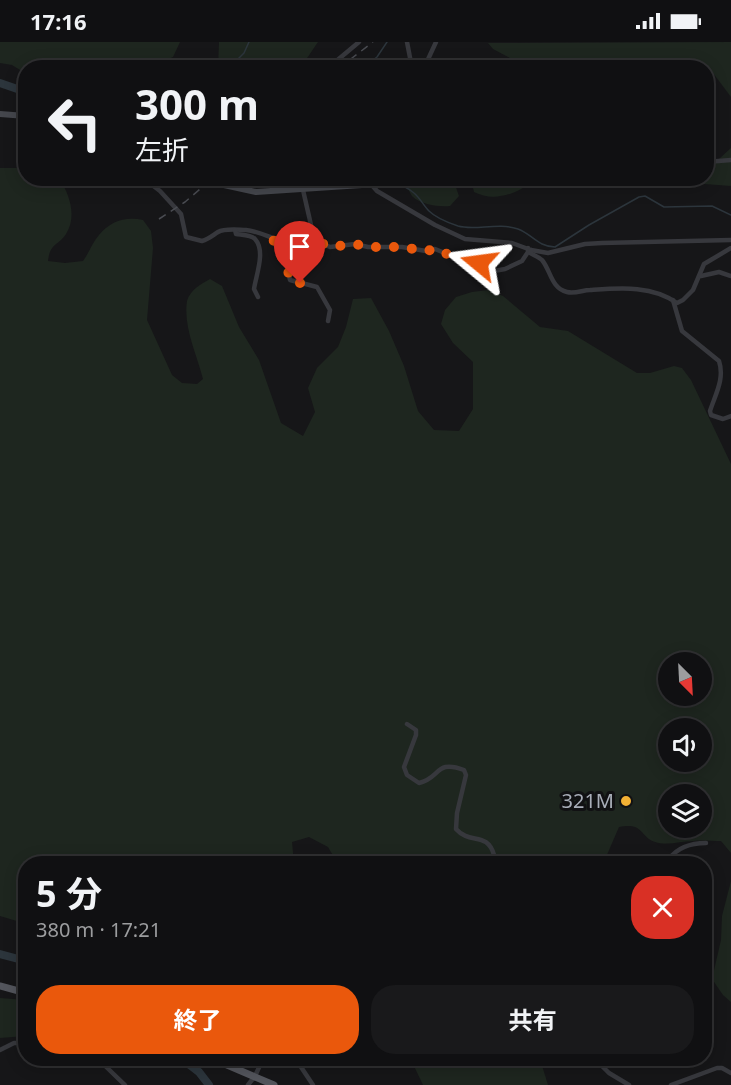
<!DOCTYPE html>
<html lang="ja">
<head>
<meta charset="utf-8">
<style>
	body { margin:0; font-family:"Noto Sans","Noto Sans JP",sans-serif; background:#19191b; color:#f1f3f6; height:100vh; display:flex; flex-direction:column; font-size:22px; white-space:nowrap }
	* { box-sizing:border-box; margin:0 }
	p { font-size:20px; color:#9c9d9f }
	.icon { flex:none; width:33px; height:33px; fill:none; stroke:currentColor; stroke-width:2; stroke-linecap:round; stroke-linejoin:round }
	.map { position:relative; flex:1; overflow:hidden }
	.sheet { position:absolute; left:18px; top:814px; width:694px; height:210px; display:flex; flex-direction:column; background:#101012; border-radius:24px; box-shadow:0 3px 15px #0003,0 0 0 2px #303032 }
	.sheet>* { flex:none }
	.top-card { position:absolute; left:18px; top:18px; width:696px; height:126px; border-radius:24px; box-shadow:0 3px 15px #0003,0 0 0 2px #303032; background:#101012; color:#f1f3f6; overflow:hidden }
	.needle { width:39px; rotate:156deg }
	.buttons { position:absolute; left:658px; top:610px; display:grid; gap:12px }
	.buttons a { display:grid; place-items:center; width:54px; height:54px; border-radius:50%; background:#101012; box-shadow:0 3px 15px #0003,0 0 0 2px #303032; font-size:30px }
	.pin { position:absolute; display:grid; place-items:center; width:51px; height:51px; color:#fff; margin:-62px -26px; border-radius:50% 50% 50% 0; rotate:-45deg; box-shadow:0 0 6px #0007 }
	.pin .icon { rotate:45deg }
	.me { position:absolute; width:66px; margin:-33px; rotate:286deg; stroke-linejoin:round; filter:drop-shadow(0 0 4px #0008) }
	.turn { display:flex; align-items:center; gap:21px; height:126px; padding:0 18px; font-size:27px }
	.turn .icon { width:78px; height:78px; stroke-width:2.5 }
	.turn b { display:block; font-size:42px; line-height:51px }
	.round { display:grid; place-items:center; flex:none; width:63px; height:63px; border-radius:24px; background:#19191b }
	.summary { display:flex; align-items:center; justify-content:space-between; height:102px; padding:0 18px }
	h1 { font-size:36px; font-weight:700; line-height:45px }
	.button { display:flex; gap:12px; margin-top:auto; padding:12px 18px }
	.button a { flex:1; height:69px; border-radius:24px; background:#ea580c; color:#fff; font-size:24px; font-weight:700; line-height:69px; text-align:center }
	.button a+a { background:#19191b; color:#f1f3f6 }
	.status { display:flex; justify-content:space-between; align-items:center; height:42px; padding:0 30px; background:#101012; direction:ltr }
	.status svg { height:16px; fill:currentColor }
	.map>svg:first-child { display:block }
</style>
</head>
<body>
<div class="status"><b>17:16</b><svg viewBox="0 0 49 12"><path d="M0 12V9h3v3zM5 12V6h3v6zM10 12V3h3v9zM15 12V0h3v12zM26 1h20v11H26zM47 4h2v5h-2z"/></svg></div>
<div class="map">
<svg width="731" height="1043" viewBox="0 0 731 1043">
	<rect width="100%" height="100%" fill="#161618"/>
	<g fill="#1e261f" fill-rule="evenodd">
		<path d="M0 0H180L173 15 160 21 103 26H26L25 31 12 23 0 21Z"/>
		<path d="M219 0H318L301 25 218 26Z"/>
		<path d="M731 0V55L713 31H707L706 26 527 25 493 7 488 1Z"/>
		<path d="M731 106V144L691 141 696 137 706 136 707 128Z"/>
		<path d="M0 126H25L26 136 59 137C70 152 77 175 66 192 58 204 50 201 48 219L65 221 83 219C89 211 92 201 99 193 110 179 126 174 143 178L151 189 153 206 147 278 172 333 182 341 197 342 203 337C197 313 183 285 187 259 190 248 201 242 210 237L222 244 239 285 259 318 281 381 303 394 315 370 308 346 317 326 338 305 346 285 353 257 371 256 389 289 404 324 418 369 434 388 459 389 473 367V320L453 301 441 282 445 268 456 255 472 250 488 248 503 254 540 285 568 289 637 331H650L674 324 682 326 691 338 731 422V811L721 799C712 799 702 798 693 799 681 799 667 804 655 800 639 794 644 780 619 785L603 822H338L328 805 309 795 292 800 294 822H26L25 887 20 880 0 874ZM669 621H702V654H669ZM669 687H702V720H669ZM669 753H702V786H669Z"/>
		<path d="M403 137H453L459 154 450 164C439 165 421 163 412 154 409 150 406 141 403 137Z"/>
		<path d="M471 137V136L536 137C519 151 495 161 474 150Z"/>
		<path d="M731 839V960L723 953 712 937 721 898 722 874Z"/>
		<path d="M0 956 25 958V994L0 996Z"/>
		<path d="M413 1017H540L548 1043H423L414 1024Z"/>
	</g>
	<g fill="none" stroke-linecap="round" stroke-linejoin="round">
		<g stroke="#2c353c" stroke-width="1.5">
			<path d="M229 26 244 11 249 0"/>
			<path d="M362 26 377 15 387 0"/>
			<path d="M385 136C395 140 406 144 414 151 420 156 424 164 429 169 436 176 449 181 458 184 475 189 498 180 518 187 532 192 538 205 555 205L589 183 639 155 645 154 664 165 712 164 731 173"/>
		</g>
		<g stroke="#2c353c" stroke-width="8">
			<path d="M0 41 26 50"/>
			<path d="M0 912 26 919"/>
			<path d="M182 1017 199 1030 209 1043"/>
		</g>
		<g stroke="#37383d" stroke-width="4.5">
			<path d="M407 0 412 26"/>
			<path d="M328 26 359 0"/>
			<path d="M424 26 436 0"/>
			<path d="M706 120 731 118"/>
			<path d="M143 136 160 149 181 172 186 195 202 199C209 197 213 193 218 190 225 186 239 188 246 188 272 191 281 208 310 196"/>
			<path d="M371 136 370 141 377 149 435 183 465 197 512 201 531 208 548 211 585 202 602 201 731 198"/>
			<path d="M303 148 311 183 310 196 330 205 355 202 368 205H402L426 209 435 207 452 214 470 216 494 229 505 227 522 219 528 210V206"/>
			<path d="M235 188 236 192C242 193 251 193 255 197 266 209 256 233 254 247L258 255"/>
			<path d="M273 197 280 213 286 219 290 238 317 245 330 268 328 279"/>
			<path d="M531 208 530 211C533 213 539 215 542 218 551 229 551 246 567 250 575 252 583 248 590 248 620 246 652 243 677 261L683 258 693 248 704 222 731 206"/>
			<path d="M701 234 719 230 731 234"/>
			<path d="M673 258 682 289 719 319C725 337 715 353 710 369L711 373 723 377 731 374"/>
			<path d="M407 682 416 688V693L404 725 407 733 419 741C441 736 435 717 464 728L466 733 457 771 456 787C470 803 487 789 494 813L489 822"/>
			<path d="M670 822 669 817C678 805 692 801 706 801"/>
			<path d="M0 1008 14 1001H26"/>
			<path d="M98 1017 125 1043"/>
			<path d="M306 1017 301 1025 313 1043"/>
			<path d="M575 1017 598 1020 609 1031 629 1043"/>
			<path d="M248 1043 255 1034 263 1017"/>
			<path d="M671 1043 717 1026H722L731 1031"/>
		</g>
		<g stroke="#45474d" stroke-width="6">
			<path d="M0 72 26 74"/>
			<path d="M192 136 256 150 362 143 370 141"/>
		</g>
		<g stroke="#53555c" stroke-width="7">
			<path d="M0 944 26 951"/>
			<path d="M213 1017 274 1043"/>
		</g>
		<g stroke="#4a4c52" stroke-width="1.5" stroke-dasharray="8 6" stroke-linecap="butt">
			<path d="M339 26 373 0"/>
			<path d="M159 177 185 160 213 136"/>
		</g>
	</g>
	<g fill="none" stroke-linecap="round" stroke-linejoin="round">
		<path stroke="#ea580c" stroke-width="10" stroke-dasharray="0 18" d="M300 241 290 238 286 219 280 213 273 197C285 202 299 200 310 196L330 205 355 202 368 205H402L426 209 435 207 452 214 467 215 479 221"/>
	</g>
	<circle fill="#f2b134" stroke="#111113" stroke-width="2" cx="626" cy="759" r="6"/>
	<g text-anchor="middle" stroke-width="6" stroke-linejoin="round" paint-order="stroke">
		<g font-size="20" fill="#a8adb8" stroke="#111113" text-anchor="end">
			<text x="614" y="766">321M</text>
		</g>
	</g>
</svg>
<div class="buttons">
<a><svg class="needle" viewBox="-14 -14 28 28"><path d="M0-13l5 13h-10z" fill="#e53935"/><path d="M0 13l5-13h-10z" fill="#9c9d9f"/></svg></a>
<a><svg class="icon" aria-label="sound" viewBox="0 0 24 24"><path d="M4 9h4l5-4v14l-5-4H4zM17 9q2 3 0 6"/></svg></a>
<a><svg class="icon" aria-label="layers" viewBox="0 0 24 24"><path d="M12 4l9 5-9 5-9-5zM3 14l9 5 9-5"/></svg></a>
</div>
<div class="pin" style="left:300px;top:241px;background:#d93025"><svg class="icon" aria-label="arrive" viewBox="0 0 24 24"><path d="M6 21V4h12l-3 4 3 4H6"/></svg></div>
<svg class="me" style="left:479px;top:221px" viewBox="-20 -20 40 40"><path d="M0-17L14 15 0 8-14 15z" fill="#ea580c" stroke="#fff" stroke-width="4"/></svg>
<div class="top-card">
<div class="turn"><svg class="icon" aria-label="left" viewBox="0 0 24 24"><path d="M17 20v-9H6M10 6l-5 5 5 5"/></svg><div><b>300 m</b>左折</div></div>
</div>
<section class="sheet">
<div class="summary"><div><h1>5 分</h1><p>380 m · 17:21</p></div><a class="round" style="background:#d93025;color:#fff"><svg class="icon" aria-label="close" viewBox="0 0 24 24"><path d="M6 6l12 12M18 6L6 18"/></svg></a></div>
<div class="button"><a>終了</a><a>共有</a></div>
</section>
</div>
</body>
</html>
